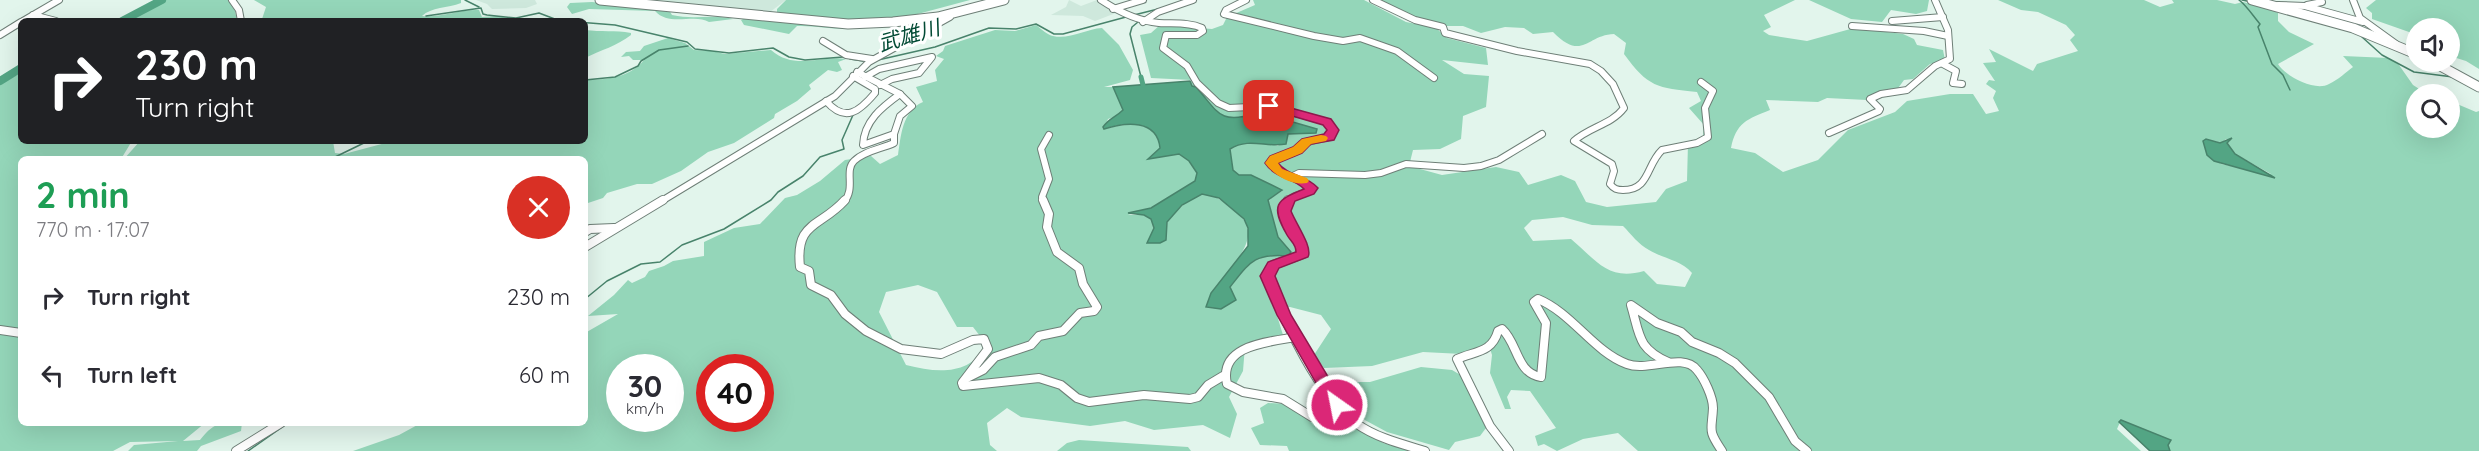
<!DOCTYPE html>
<html lang="en">
<head>
<meta charset="utf-8">
<style>
	body { margin:0; font-family:Quicksand,"Noto Sans JP",sans-serif; background:#f2f2f3; color:#2b2b33; height:100vh; display:flex; flex-direction:column; font-size:22px; white-space:nowrap }
	* { box-sizing:border-box; margin:0 }
	p { font-size:20px; color:#7c7c81 }
	.icon { flex:none; width:33px; height:33px; fill:none; stroke:currentColor; stroke-width:2; stroke-linecap:round; stroke-linejoin:round }
	.map { position:relative; flex:1; overflow:hidden }
	.drawer { position:absolute; left:18px; top:156px; width:570px; height:270px; display:flex; flex-direction:column; background:#fff; border-radius:9px; box-shadow:0 6px 24px #0002 }
	.drawer>* { flex:none }
	.hud { position:absolute; left:18px; top:18px; width:570px; height:126px; border-radius:9px; box-shadow:0 6px 24px #0002; background:#202124; color:#fff; overflow:hidden }
	.fabs { position:absolute; left:2406px; top:18px; display:grid; gap:12px }
	.fabs a { display:grid; place-items:center; width:54px; height:54px; border-radius:50%; background:#fff; box-shadow:0 6px 24px #0002; font-size:30px }
	.speed { position:absolute; left:606px; top:354px; display:flex; gap:12px; font-size:30px; font-weight:700; text-align:center }
	.speed>* { display:grid; place-content:center; width:78px; height:78px; border-radius:50%; background:#fff; box-shadow:0 6px 24px #0002; line-height:1 }
	.speed small { font-size:15px; font-weight:400 }
	.speed .limit { border:9px solid #d22; background:#fff; color:#111 }
	.pin { position:absolute; display:grid; place-items:center; width:51px; height:51px; color:#fff; margin:-26px; border-radius:12px; box-shadow:0 3px 9px #0006 }
	.me { position:absolute; width:66px; margin:-33px; rotate:327deg; stroke-linejoin:round; filter:drop-shadow(0 0 4px #0008) }
	.turn { display:flex; align-items:center; gap:21px; height:126px; padding:0 18px; font-size:27px }
	.turn .icon { width:78px; height:78px; stroke-width:2.5 }
	.turn b { display:block; font-size:42px; line-height:51px }
	.round { display:grid; place-items:center; flex:none; width:63px; height:63px; border-radius:32px; background:#f2f2f3 }
	.overview { display:flex; align-items:center; justify-content:space-between; height:102px; padding:0 18px }
	h1 { font-size:36px; font-weight:800; line-height:45px; color:#1e9e55 }
	ul { padding:0; list-style:none }
	li { display:flex; align-items:center; gap:18px; height:78px; padding:0 18px }
	li div { flex:1 }
	li b { display:block; font-size:22px }
	li em { font-style:normal }
	.map>svg:first-child { display:block }
</style>
</head>
<body>
<div class="map">
<svg width="2479" height="451" viewBox="0 0 2479 451">
	<rect width="100%" height="100%" fill="#e2f5ec"/>
	<g fill="#cee8dc">
		<path d="M476 0H535L537 4 526 8 492 9 487 4Z"/>
		<path d="M612 0H786L766 15Z"/>
		<path d="M1069 0 1081 6 1097 0 1116 13 1095 21 1083 16 1051 15 1066 7Z"/>
	</g>
	<g fill="#94d6b9" fill-rule="evenodd">
		<path d="M164 0H228L235 11 237 21H125L161 4Z"/>
		<path d="M254 0H461V3C448 8 431 7 422 16 441 18 460 9 479 10L482 17 497 16 527 21H264L262 19 266 7Z"/>
		<path d="M786 0H970L914 15 910 18 879 21 777 15V9Z"/>
		<path d="M1253 0H1364L1406 22 1436 28 1447 38 1486 48 1488 65 1442 60 1464 74 1489 76 1486 107 1463 116 1461 139 1440 149 1413 150 1409 166 1442 175 1496 167 1519 172 1528 185 1561 175 1575 181 1586 202 1607 207 1656 202 1666 189 1687 181 1688 143 1703 136 1704 125 1689 108 1701 101 1697 92C1657 88 1648 87 1624 54L1626 43 1614 34C1586 35 1583 62 1553 32L1533 34 1524 28 1505 27 1481 33 1463 26H1445L1421 21 1376 0H1795L1764 15 1771 27 1763 31 1769 35 1807 41 1854 28 1903 34 1914 39 1917 45 1943 50 1945 60 1930 64 1913 79 1904 80 1896 91 1876 93 1867 100 1827 98 1818 102 1766 100 1770 110C1747 119 1736 123 1731 148L1755 153 1783 172 1818 160 1848 130 1895 112 1907 101 1950 94H1973L1986 114 1999 111 1993 98 1996 91 1986 84 1989 80 1995 81 1983 63 1996 62 1989 49 2033 71 2037 64 2078 51 2070 40 2075 35 2066 25 2038 12 2021 10 1998 0H2144L2160 7 2174 3 2172 0H2217L2235 4 2243 2 2269 8 2278 13V21L2289 32 2314 44 2278 64C2285 76 2315 92 2329 84 2338 80 2346 72 2353 67L2343 56 2389 58 2399 65 2413 85 2427 94H2416V128H2450V101L2476 112 2479 111V451H2170L2168 445 2170 440 2121 420 2117 429 2141 451H1638L1618 433 1583 439 1557 451 1544 444 1538 446 1535 436 1556 428 1530 391 1511 390 1507 397 1511 409H1505L1490 373 1492 355 1489 345 1462 354 1423 352 1372 366 1324 368 1314 355 1331 329 1321 315 1290 307 1275 309 1283 335 1245 346 1243 371 1229 397 1237 414 1230 438 1203 425 1154 430 1125 421 1090 426 1021 417 1007 408 987 423 990 445 997 451H353L399 435 421 423H585V333L618 314 588 316 614 295 628 280 632 283 645 277 649 271 664 266 673 261 704 256V242L734 228 760 224 785 198 797 195 820 181 845 160 871 156 880 164 898 155C901 136 902 111 923 102L916 87 937 81 935 70 944 59 936 56 943 51 945 46 995 30 1015 31 1036 25C1041 29 1048 35 1053 36 1069 40 1086 29 1102 28L1119 45 1133 70 1130 80 1104 87H1113L1123 110 1117 116 1108 119 1104 129C1126 123 1157 118 1160 148L1148 159 1179 154 1189 161 1197 173 1195 181 1151 208 1128 215H1144L1151 219 1154 228C1172 219 1181 202 1199 195 1209 192 1221 199 1228 206 1235 212 1244 217 1247 226 1255 247 1223 276 1211 293L1230 287 1248 265 1263 255 1288 256 1278 237 1268 200 1282 191 1251 175H1239L1233 170 1230 149C1244 140 1263 140 1278 146L1288 134 1315 133 1286 120 1266 122 1255 114C1219 124 1219 113 1196 87L1191 86V80L1151 78 1140 35 1151 33 1160 25 1212 29 1223 25 1227 17 1255 5ZM2206 139 2221 143 2226 139 2230 141 2227 143 2235 154 2271 174 2221 164ZM1563 217 1592 225 1623 226C1631 234 1639 245 1649 250 1664 259 1681 260 1692 273L1685 287 1657 284 1644 271C1608 281 1597 261 1571 239L1533 241 1524 228 1532 220ZM918 285 937 292 957 327H973L987 345C969 376 937 373 906 365L879 312 886 292ZM620 368H670V418H620ZM710 368H760V418H710Z"/>
		<path d="M1809 0H1929L1927 11 1916 14 1891 10 1882 22 1851 19Z"/>
		<path d="M2376 0H2479V69L2466 61 2450 56V28H2416V37L2409 32 2372 19V13L2366 8Z"/>
		<path d="M592 2 669 10 672 15C693 20 713 14 733 19L709 22C695 13 669 27 655 11L589 9 572 14 567 7 570 3Z"/>
		<path d="M748 17 857 28C838 31 817 25 797 26L789 34 744 25 741 20Z"/>
		<path d="M585 30C601 32 615 30 631 33V35C617 46 601 50 585 58Z"/>
		<path d="M668 38 685 43 694 50 712 51 725 54 771 50C795 71 821 55 846 59L838 62 842 70 837 72 828 70 809 85 811 89 797 101 775 114 774 118 734 143 708 152 681 171 652 184H637L607 193 603 198 585 204V159H124L140 141H333L335 153 344 154 393 141H585V79C604 81 631 77 644 60H633L629 56 621 57 626 52 640 51 644 46Z"/>
		<path d="M21 73V141H132L121 159H21V423H205L183 441 200 440C214 422 220 423 242 423L241 431 201 446 197 451H128L134 445 178 441 130 442 113 451H0V84Z"/>
		<path d="M1421 367 1452 370 1464 377 1486 428 1480 436 1455 442 1449 450 1387 432 1350 412V393L1338 390 1336 382H1370Z"/>
		<path d="M1268 403 1287 404 1312 420 1353 424 1383 443 1410 451H1289L1287 446 1260 445 1251 428 1264 423 1260 408Z"/>
		<path d="M1079 440 1188 447 1191 451H1057L1067 443Z"/>
	</g>
	<g fill="#53a584" stroke="#48836b" stroke-width="1.5">
		<path d="M1190 81 1192 86 1196 87C1219 113 1219 124 1255 114L1266 122 1286 120 1317 129 1316 133 1288 134 1286 144C1267 148 1249 137 1230 149L1233 170 1239 175H1251L1282 190 1268 200 1278 237 1291 252 1288 256C1254 253 1250 262 1230 287L1236 300 1221 309 1206 307 1211 293 1248 246V228L1244 219 1219 198 1202 194 1182 205 1167 222 1166 240 1160 243H1147L1154 228 1151 219 1144 215 1128 213 1151 208 1195 181 1197 173 1189 161 1179 154 1148 159 1160 148C1157 119 1126 122 1104 129L1103 127C1109 118 1116 117 1123 110L1113 87Z"/>
		<path d="M2232 138 2227 143 2235 154 2275 178 2214 161 2207 155 2203 141 2206 139 2220 143Z"/>
		<path d="M2121 420 2171 440 2168 445 2170 451H2150L2119 422Z"/>
	</g>
	<g fill="none" stroke-linecap="round" stroke-linejoin="round">
		<g stroke="#48836b" stroke-width="1.5">
			<path d="M465 0 479 7"/>
			<path d="M2239 0C2247 6 2253 16 2260 24L2258 27 2272 64 2283 75 2290 90"/>
			<path d="M2242 0 2247 1"/>
			<path d="M1134 15 1158 9"/>
			<path d="M426 16 481 8 483 14 487 15 516 18 539 13 560 21"/>
			<path d="M565 21 615 25 687 42 695 49 729 53 773 48 789 57 805 60 843 57"/>
			<path d="M1138 22 1132 27 1130 34 1141 77"/>
			<path d="M2362 37 2382 55 2414 72 2453 77"/>
			<path d="M850 59 863 61"/>
			<path d="M878 60 935 47 989 28 1016 29 1036 24 1054 34H1063L1126 17"/>
			<path d="M585 80 615 77 638 66 641 61 659 50 688 46"/>
			<path d="M871 101 878 94"/>
			<path d="M331 159 368 141"/>
			<path d="M585 299 607 281 641 264 660 262 682 245 724 229 771 200 778 192 803 176 820 157 844 149 842 140 853 115"/>
			<path d="M248 451 288 423"/>
		</g>
		<path stroke="#53a584" stroke-width="5" d="M1141 77 1143 85"/>
		<g stroke="#53a584" stroke-width="8">
			<path d="M122 21 162 0"/>
			<path d="M0 81 21 68"/>
		</g>
		<defs>
			<g id="minor-far1">
				<path d="M232 0 239 10 241 21"/>
				<path d="M1101 0C1119 12 1137 21 1159 23 1173 24 1189 22 1202 28L1203 31 1197 35H1166L1163 48 1187 66 1197 83 1218 103 1229 108 1270 106 1327 122 1333 130 1329 137 1307 142 1298 150 1275 159 1272 163C1281 178 1299 177 1311 188L1310 191 1295 196 1287 202"/>
				<path d="M1246 0 1226 10 1224 14 1314 36 1343 41 1360 38 1397 51 1434 78"/>
				<path d="M1373 0 1415 20 1443 27 1445 33 1517 51 1590 64 1601 71 1613 84 1624 108C1611 125 1589 127 1574 141L1612 164 1614 171 1610 184C1614 189 1617 190 1623 190 1650 190 1646 165 1662 150L1697 143 1708 137 1705 108 1713 91 1701 82"/>
				<path d="M2353 0 2360 18 2396 44"/>
				<path d="M2278 5 2305 6 2363 22"/>
				<path d="M2307 5 2322 2 2321 0"/>
				<path d="M1113 9 1143 0"/>
				<path d="M33 15 56 21"/>
				<path d="M23 21 59 0"/>
				<path d="M1892 21 1943 17"/>
				<path d="M1143 22 1158 12 1193 0"/>
				<path d="M1852 26 1924 31 1948 36"/>
				<path d="M0 35 21 22"/>
				<path d="M823 41 846 55 872 59"/>
				<path d="M1943 64 1956 71 1953 83 1962 84"/>
				<path d="M857 72 900 94"/>
				<path d="M865 77 879 69 932 57 919 73 892 79 880 85"/>
				<path d="M900 94 912 106 900 116 894 134 863 145C864 121 882 107 900 94Z"/>
				<path d="M826 101C845 123 859 112 875 93V89L853 76"/>
				<path d="M1829 133 1879 111 1880 109 1870 99 1881 94 1907 90 1935 66 1950 59 1948 30 1935 0"/>
				<path d="M1291 177 1299 173 1365 175 1381 173 1406 164 1464 168 1481 166 1499 160 1542 134"/>
				<path d="M660 202 835 96 869 62 950 17"/>
				<path d="M844 202C856 188 844 171 854 161 864 151 881 149 894 143V134"/>
				<path d="M1044 202 1042 197 1049 179 1041 149 1049 135"/>
			</g>
			<g id="minor">
				<path d="M845 200C820 228 795 221 800 267L809 271 811 285 831 295 845 314 866 331 901 349 941 354 973 340 984 339 988 349 962 383 963 386 1039 378 1061 385 1077 398 1089 402 1144 395 1190 399 1198 397 1208 385 1223 376"/>
				<path d="M1288 200C1275 221 1303 233 1303 254L1273 265 1267 276C1284 320 1318 396 1357 424 1377 438 1402 444 1425 451"/>
				<path d="M585 232 590 229 614 228"/>
				<path d="M585 247 663 200"/>
				<path d="M0 330 21 333"/>
				<path d="M1296 337C1268 342 1218 345 1227 384L1243 392 1283 399 1312 417 1335 421 1351 419"/>
				<path d="M1668 362C1637 348 1640 335 1631 305L1657 323 1681 332 1692 342 1719 353 1735 363 1769 397 1795 441 1807 451"/>
				<path d="M967 378 983 370 995 357 1031 345 1039 336 1063 331 1080 313 1094 311 1097 307 1083 284 1079 268 1057 252 1047 227 1049 214 1043 200"/>
				<path d="M236 451 281 423"/>
				<path d="M1509 451 1490 426 1457 359C1475 351 1492 353 1498 331L1502 329C1518 343 1516 373 1541 377L1546 323 1534 302 1538 299C1572 313 1594 352 1627 364 1648 372 1683 352 1697 370 1704 378 1713 397 1713 408 1712 431 1707 429 1722 451"/>
			</g>
			<g id="highway">
				<path d="M600 0 848 24 893 22 938 17 1004 0"/>
				<path d="M2252 0 2353 28 2416 54"/>
				<path d="M2433 62 2479 87"/>
			</g>
		</defs>
		<use href="#minor-far1" stroke="#6e7f77" stroke-width="8"/>
		<use href="#minor" stroke="#6e7f77" stroke-width="10"/>
		<use href="#highway" stroke="#6e7f77" stroke-width="11"/>
		<use href="#minor-far1" stroke="#fff" stroke-width="6"/>
		<use href="#minor" stroke="#fff" stroke-width="8"/>
		<use href="#highway" stroke="#fff" stroke-width="9"/>
	</g>
	<path fill="#db2777" stroke="#8e194d" stroke-width="1.5" d="M1269 102 1331 119 1339 130 1334 140 1311 144 1302 153 1278 163C1288 176 1307 175 1318 188L1314 194 1295 201 1291 211C1296 224 1313 247 1308 257L1279 268 1275 276 1291 315 1345 405 1343 409H1331L1277 315 1260 276 1268 262 1296 252C1296 244 1291 242 1287 235 1270 205 1276 200 1304 189 1291 176 1277 180 1265 163L1270 156 1293 147 1302 139 1324 134 1327 130 1323 125 1265 108V103Z"/>
	<path fill="#f59e0b" d="M1321 135 1326 136 1328 138 1326 141 1311 144 1302 153 1278 163 1282 169 1307 178 1309 181 1307 183C1291 186 1274 175 1265 163L1270 156 1293 147 1302 139Z"/>
	<g text-anchor="middle" stroke-width="6" stroke-linejoin="round" paint-order="stroke">
		<g font-size="21" font-style="italic" fill="#034b35" stroke="#fff">
			<text transform="translate(909 36) rotate(-16)" y="7">武雄川</text>
		</g>
	</g>
</svg>
<div class="fabs">
<a><svg class="icon" aria-label="sound" viewBox="0 0 24 24"><path d="M4 9h4l5-4v14l-5-4H4zM17 9q2 3 0 6"/></svg></a>
<a><svg class="icon" aria-label="search" viewBox="0 0 24 24"><circle cx="10" cy="10" r="6"/><path d="M15 15l6 6"/></svg></a>
</div>
<div class="speed"><div>30<small>km/h</small></div><div class="limit">40</div></div>
<div class="pin" style="left:1269px;top:106px;background:#d93025"><svg class="icon" aria-label="arrive" viewBox="0 0 24 24"><path d="M6 21V4h12l-3 4 3 4H6"/></svg></div>
<svg class="me" style="left:1337px;top:405px" viewBox="-20 -20 40 40"><circle r="17" fill="#db2777" stroke="#fff" stroke-width="3"/><path d="M0-11L8 9 0 5-8 9z" fill="#fff"/></svg>
<div class="hud">
<div class="turn"><svg class="icon" aria-label="right" viewBox="0 0 24 24"><path d="M7 20v-9h11M14 6l5 5-5 5"/></svg><div><b>230 m</b>Turn right</div></div>
</div>
<section class="drawer">
<div class="overview"><div><h1>2 min</h1><p>770 m · 17:07</p></div><a class="round" style="background:#d93025;color:#fff"><svg class="icon" aria-label="close" viewBox="0 0 24 24"><path d="M6 6l12 12M18 6L6 18"/></svg></a></div>
<ul>
<li><svg class="icon" aria-label="right" viewBox="0 0 24 24"><path d="M7 20v-9h11M14 6l5 5-5 5"/></svg><div><b>Turn right</b></div><em>230 m</em></li>
<li><svg class="icon" aria-label="left" viewBox="0 0 24 24"><path d="M17 20v-9H6M10 6l-5 5 5 5"/></svg><div><b>Turn left</b></div><em>60 m</em></li>
</ul>
</section>
</div>
</body>
</html>
